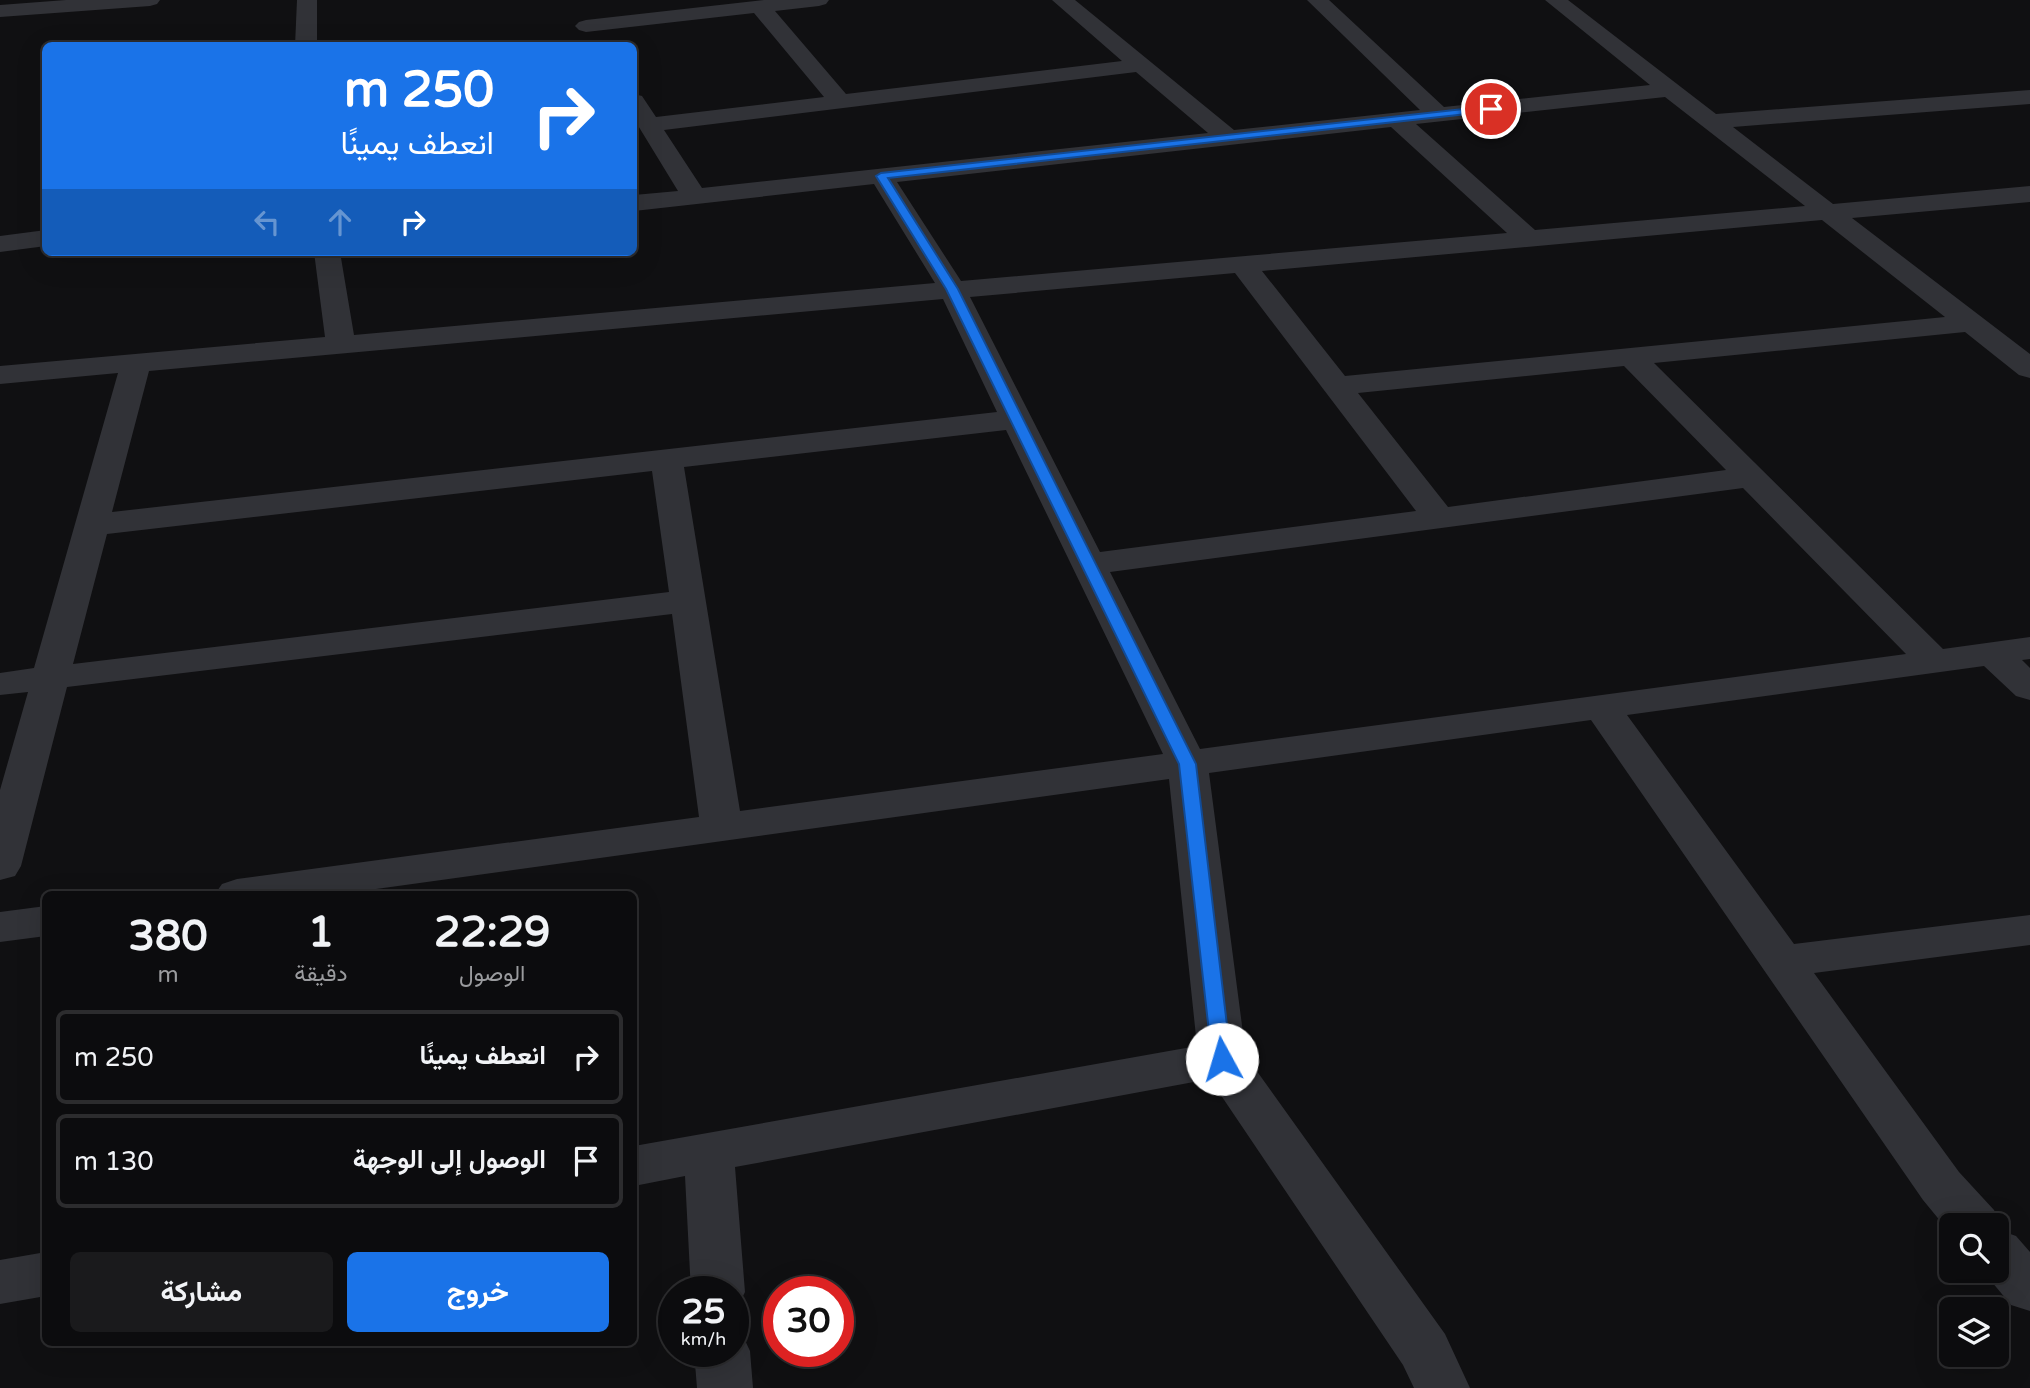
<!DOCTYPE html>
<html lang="ar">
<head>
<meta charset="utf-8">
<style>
	body { margin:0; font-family:"Varela Round",Vazirmatn,sans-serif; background:#1a1a1c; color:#f1f3f6; direction:rtl; height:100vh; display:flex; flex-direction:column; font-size:26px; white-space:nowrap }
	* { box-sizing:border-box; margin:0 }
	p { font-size:23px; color:#9a9b9e }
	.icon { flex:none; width:38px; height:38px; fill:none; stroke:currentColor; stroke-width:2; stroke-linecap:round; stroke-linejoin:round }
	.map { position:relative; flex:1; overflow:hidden; direction:ltr }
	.panel { position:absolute; left:42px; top:891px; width:595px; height:455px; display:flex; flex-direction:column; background:#0c0c0e; border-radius:10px; box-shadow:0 7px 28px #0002,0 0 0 2px #2c2c2e; direction:rtl }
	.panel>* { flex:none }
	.guide { position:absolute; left:42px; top:42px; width:595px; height:214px; border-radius:10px; box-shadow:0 7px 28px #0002,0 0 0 2px #2c2c2e; direction:rtl; background:#1a73e8; color:#fff; overflow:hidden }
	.tools { position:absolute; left:1939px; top:1213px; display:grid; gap:14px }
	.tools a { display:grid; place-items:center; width:70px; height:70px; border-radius:10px; background:#0c0c0e; box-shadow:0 7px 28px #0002,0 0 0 2px #2c2c2e; font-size:35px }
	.speed { position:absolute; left:658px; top:1276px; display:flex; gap:14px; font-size:35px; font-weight:700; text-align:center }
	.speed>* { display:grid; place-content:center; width:91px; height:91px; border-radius:50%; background:#0c0c0e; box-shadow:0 7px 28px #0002,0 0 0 2px #2c2c2e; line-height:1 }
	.speed small { font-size:18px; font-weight:400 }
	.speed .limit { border:10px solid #d22; background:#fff; color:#111 }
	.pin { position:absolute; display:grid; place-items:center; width:60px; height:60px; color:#fff; margin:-30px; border:4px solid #fff; border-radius:50%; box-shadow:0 2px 7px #0007 }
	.me { position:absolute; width:77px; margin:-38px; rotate:354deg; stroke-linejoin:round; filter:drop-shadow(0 0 5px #0008) }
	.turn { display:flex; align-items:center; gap:24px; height:147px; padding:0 28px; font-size:32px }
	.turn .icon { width:91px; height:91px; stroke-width:2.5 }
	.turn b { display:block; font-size:49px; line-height:60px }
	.lanes { display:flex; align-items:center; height:66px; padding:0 28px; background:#0003; justify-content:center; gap:35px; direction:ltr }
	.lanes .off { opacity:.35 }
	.eta { display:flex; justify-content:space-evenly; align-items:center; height:119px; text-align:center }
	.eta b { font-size:42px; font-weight:700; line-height:49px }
	.button { display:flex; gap:14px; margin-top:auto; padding:14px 28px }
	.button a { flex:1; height:80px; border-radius:10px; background:#1a73e8; color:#fff; font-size:28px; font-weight:700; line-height:80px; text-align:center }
	.button a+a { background:#1a1a1c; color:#f1f3f6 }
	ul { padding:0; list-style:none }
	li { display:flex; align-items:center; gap:21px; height:94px; margin:0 14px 10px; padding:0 14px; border:4px solid #2c2c2e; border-radius:10px }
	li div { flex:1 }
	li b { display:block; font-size:26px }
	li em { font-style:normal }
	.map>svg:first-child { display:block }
</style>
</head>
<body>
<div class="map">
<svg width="2030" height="1388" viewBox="0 0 2030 1388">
	<rect width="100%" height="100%" fill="#101012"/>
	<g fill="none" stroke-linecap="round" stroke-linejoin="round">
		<g fill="#313237" fill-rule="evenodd">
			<path d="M66 0H160L157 4 150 6 0 17V5Z"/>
			<path d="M297 0H317V46H295Z"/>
			<path d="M764 0H829L826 4 819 6 775 11 846 94 1122 61 1052 0H1075L1234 130 1420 110 1307 0H1329L1444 107 1650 85 1545 0H1568L1716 114 2030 90V104L1733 127 1833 204 2030 186V202L1852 218 2030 354V378L2019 375 1965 332 1654 363 1943 649 2030 637V659L2022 660 2030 668V700L2016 696 1984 666 1627 715 1794 944 2030 915V945L1814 973 1959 1172 1994 1210 2001 1225 1999 1230 2016 1236 2030 1252V1311L2011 1305 1982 1270H1997V1225H1951V1234L1923 1200 1591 720 1209 773 1246 1056 1445 1334 1470 1388H1414L1403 1365 1210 1079 735 1167 745 1292 737 1308 733 1309V1292H691L685 1176 634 1186V1146L1197 1046 1169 779 340 894H215L222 884 237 879 699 817 672 614 67 687 21 866 15 876 0 880V790L28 692 0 695V673L34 668 118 373 0 384V366L325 337 314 252H340L354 335 935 283 874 184 634 211V195L678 191 634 119V94L642 96 656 117 824 97 754 13 586 32 579 30 575 26 579 22 586 20ZM1136 72 1208 133 702 188 664 130ZM1665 97 1805 206 1535 230 1416 124ZM1391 127 1507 233 961 281 897 182ZM1822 220 1945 317 1345 376 1262 271ZM1235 273 1416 511 1100 552 970 297ZM943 299 997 412 112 512 149 371ZM1624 366 1726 470 1448 507 1358 393ZM1006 430 1163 754 740 811 684 467ZM652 471 669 592 73 664 107 534ZM1743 488 1906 654 1200 749 1110 572Z"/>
			<path d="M46 230V246L0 252V236Z"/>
			<path d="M46 906V936L0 942V912Z"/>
			<path d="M46 1252V1296L0 1304V1260Z"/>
			<path d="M733 1331 742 1334 750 1351 753 1388H697L694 1351H733Z"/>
		</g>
	</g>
	<path fill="#1a73e8" stroke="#114b97" stroke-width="2" d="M1491 106 1496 109 1494 111 888 178 958 289 1196 764 1231 1059 1229 1064 1222 1066 1214 1064 1212 1059 1179 764 946 289 876 176 881 173Z"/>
</svg>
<div class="tools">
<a><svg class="icon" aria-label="search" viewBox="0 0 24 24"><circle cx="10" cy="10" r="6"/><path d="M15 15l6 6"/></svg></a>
<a><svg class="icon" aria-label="layers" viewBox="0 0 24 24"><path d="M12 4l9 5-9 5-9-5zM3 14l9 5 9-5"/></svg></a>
</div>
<div class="speed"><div>25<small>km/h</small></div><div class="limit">30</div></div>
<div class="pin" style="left:1491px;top:109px;background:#d93025"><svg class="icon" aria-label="arrive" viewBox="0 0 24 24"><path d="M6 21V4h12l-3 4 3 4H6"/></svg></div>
<svg class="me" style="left:1222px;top:1059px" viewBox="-20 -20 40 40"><circle r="19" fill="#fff"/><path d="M0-13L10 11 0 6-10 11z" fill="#1a73e8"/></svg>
<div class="guide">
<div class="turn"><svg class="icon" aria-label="right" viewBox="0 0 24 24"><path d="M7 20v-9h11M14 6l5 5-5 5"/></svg><div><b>250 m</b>انعطف يمينًا</div></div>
<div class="lanes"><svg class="icon off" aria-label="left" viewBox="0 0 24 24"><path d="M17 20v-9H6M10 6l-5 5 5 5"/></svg><svg class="icon off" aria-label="ahead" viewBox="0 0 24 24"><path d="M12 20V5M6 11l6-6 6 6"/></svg><svg class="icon" aria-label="right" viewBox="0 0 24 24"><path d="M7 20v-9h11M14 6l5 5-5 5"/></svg></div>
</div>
<section class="panel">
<div class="eta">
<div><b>22:29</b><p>الوصول</p></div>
<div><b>1</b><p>دقيقة</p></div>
<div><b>380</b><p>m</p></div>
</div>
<ul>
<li><svg class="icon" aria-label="right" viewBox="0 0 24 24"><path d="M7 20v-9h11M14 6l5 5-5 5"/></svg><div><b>انعطف يمينًا</b></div><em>250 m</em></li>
<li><svg class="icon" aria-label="arrive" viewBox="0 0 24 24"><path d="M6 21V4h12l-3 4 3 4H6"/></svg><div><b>الوصول إلى الوجهة</b></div><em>130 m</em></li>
</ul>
<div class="button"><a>خروج</a><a>مشاركة</a></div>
</section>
</div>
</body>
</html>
